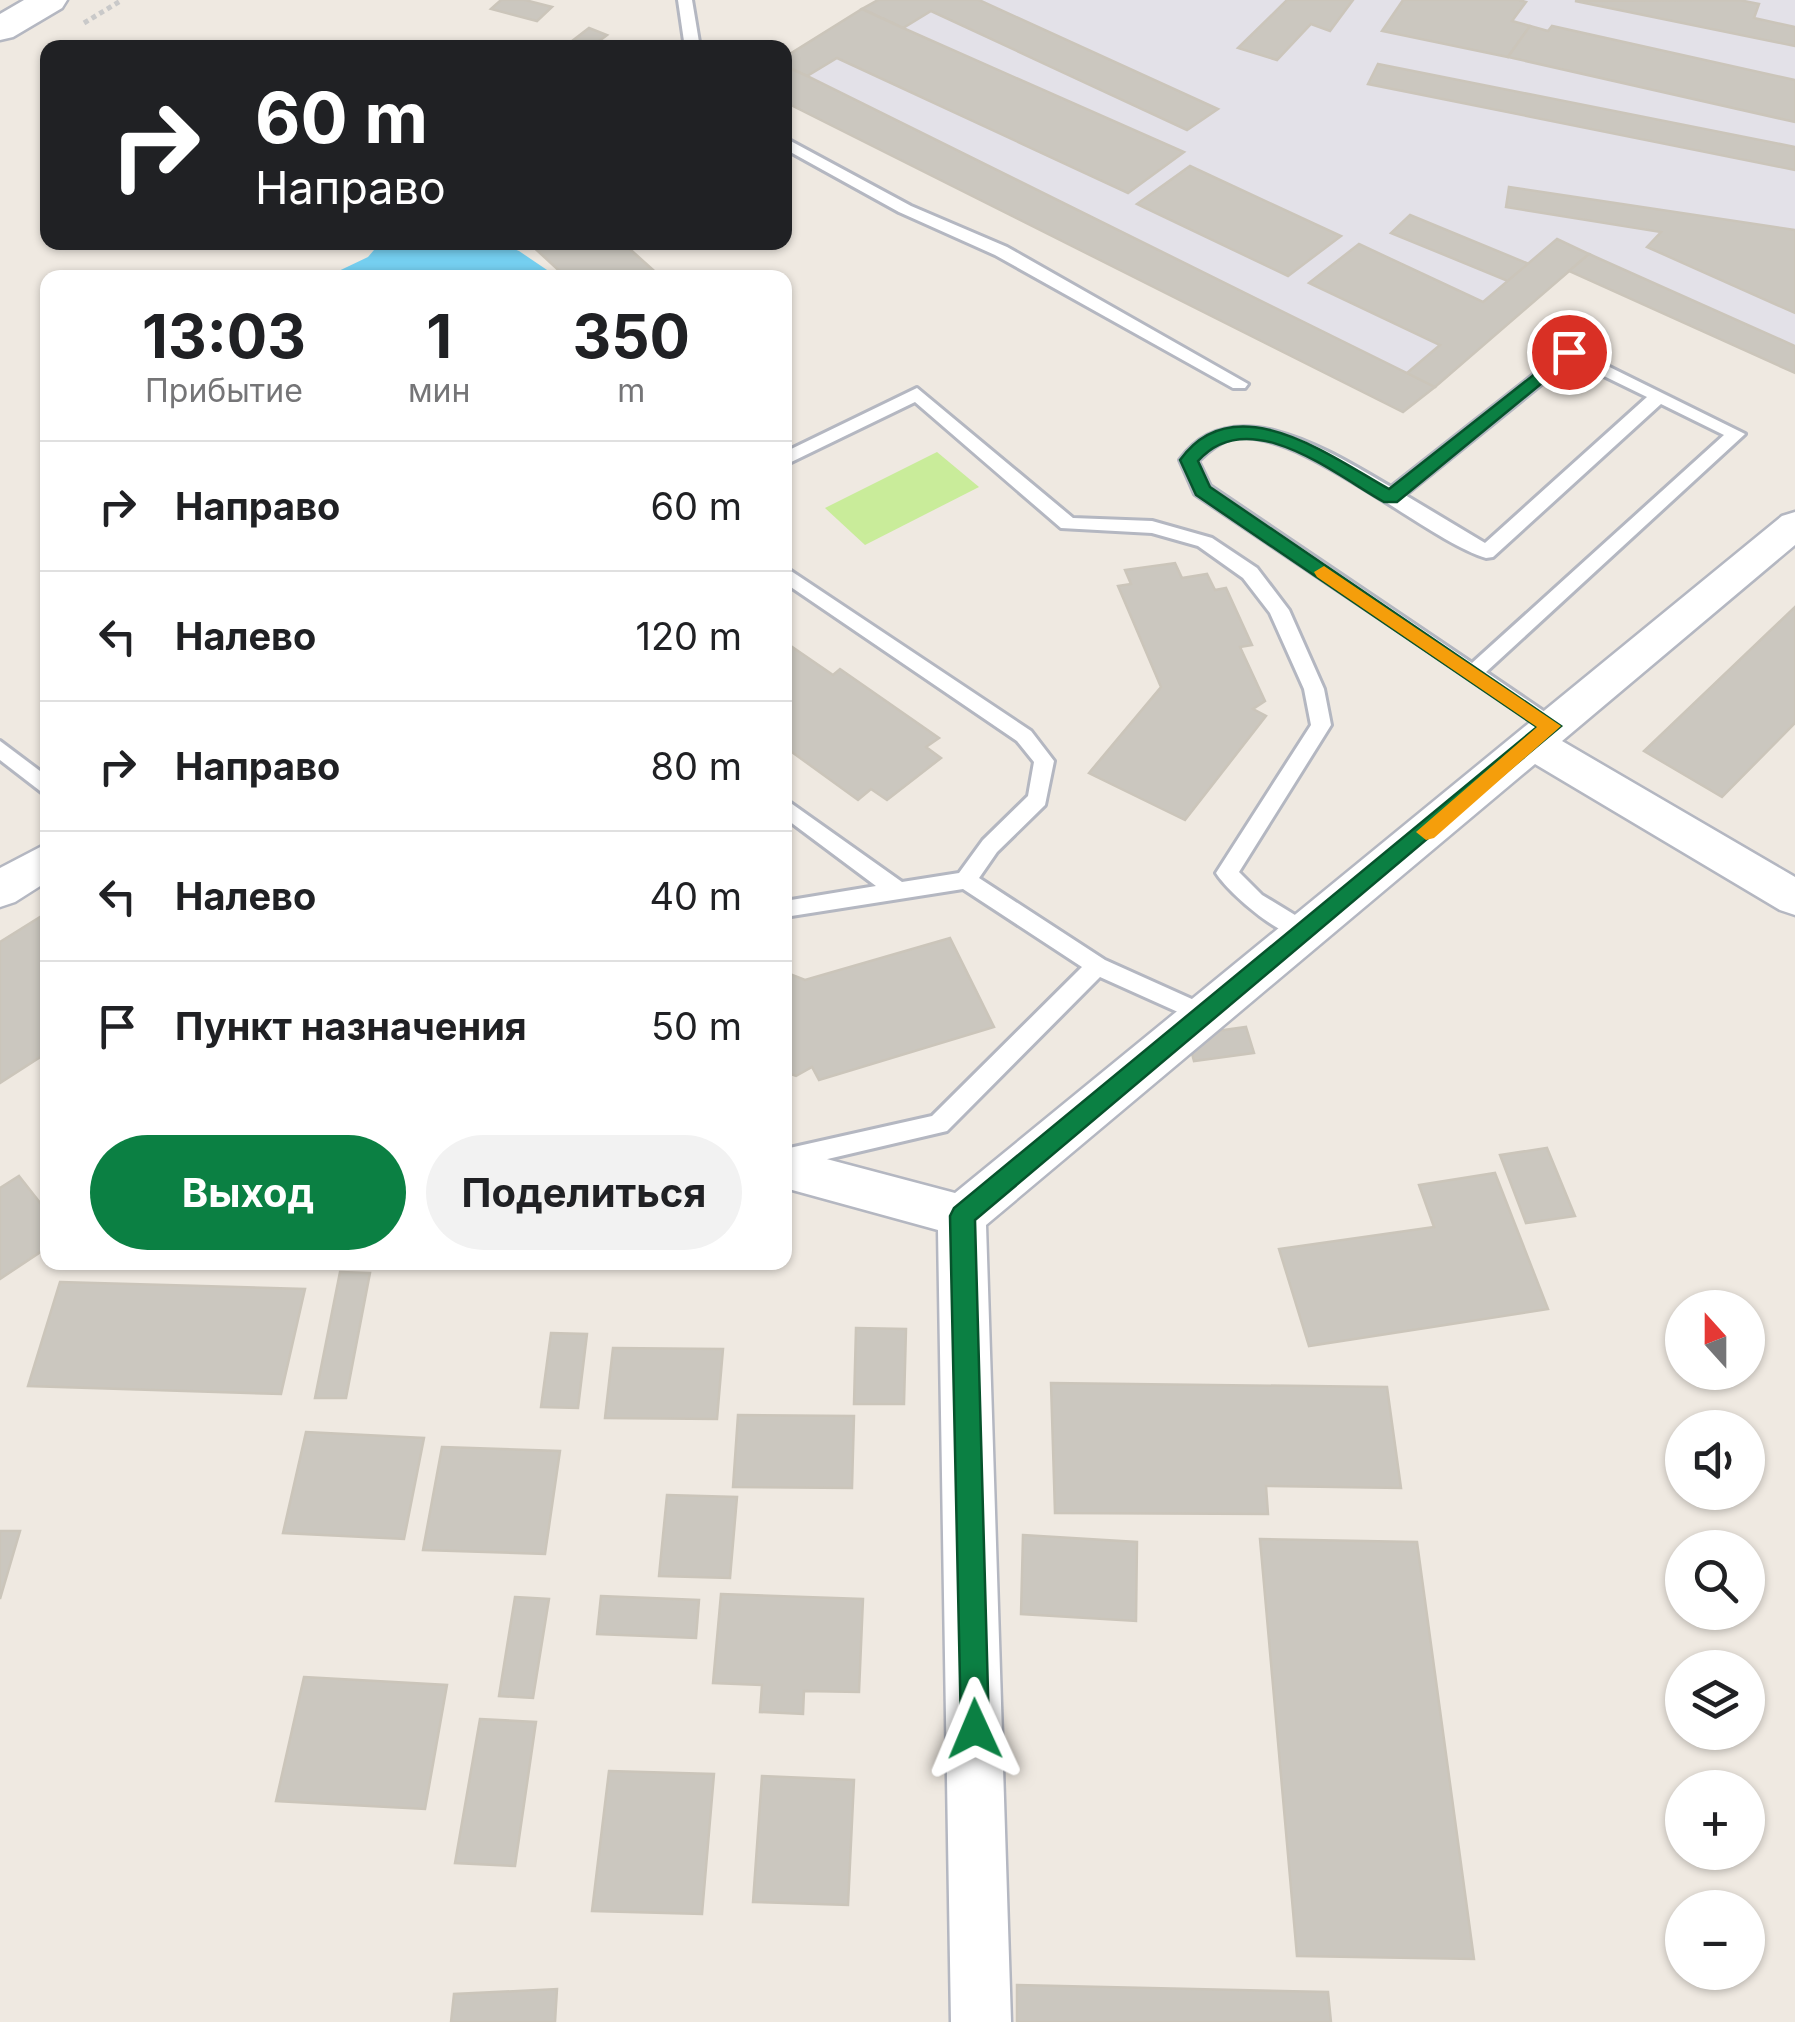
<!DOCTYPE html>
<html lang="ru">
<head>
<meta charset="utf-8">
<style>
	body { margin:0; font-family:Inter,sans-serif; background:#f2f2f2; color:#202124; height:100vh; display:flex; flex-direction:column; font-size:38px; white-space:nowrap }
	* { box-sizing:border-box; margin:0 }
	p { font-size:32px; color:#757577 }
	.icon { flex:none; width:55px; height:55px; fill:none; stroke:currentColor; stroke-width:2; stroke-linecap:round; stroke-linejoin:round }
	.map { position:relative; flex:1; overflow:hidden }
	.drawer { position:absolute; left:40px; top:270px; width:752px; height:1000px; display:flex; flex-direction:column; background:#fff; border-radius:20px; box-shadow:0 2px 8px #0004 }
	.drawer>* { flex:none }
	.banner { position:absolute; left:40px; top:40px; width:752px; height:210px; border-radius:20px; box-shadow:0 2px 8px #0004; background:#202124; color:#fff; overflow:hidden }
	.needle { width:65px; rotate:339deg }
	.controls { position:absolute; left:1665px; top:1290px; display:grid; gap:20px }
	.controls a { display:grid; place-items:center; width:100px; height:100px; border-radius:50%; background:#fff; box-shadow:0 2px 8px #0004; font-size:50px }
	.pin { position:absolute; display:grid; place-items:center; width:85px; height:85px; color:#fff; margin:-42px; border:5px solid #fff; border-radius:50%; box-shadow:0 2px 10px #0007 }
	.me { position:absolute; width:110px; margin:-55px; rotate:359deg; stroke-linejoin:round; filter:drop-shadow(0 0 8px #0008) }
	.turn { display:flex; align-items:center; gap:35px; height:210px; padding:0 50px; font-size:45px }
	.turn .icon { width:130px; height:130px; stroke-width:2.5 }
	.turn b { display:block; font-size:70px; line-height:85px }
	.eta { display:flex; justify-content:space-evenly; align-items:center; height:170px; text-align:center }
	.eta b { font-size:60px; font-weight:700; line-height:70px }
	.button { display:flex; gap:20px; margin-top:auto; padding:20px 50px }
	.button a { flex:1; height:115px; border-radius:60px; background:#0b8043; color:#fff; font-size:40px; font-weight:700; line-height:115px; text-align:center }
	.button a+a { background:#f2f2f2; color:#202124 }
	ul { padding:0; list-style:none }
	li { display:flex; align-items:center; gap:30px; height:130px; padding:0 50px; border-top:2px solid #e0e0e0 }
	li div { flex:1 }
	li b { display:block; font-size:38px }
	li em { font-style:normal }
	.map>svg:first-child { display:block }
</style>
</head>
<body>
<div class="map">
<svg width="1795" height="2022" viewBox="0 0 1795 2022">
	<rect width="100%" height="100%" fill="#efe9e1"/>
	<path fill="#e3e1e8" d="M876 0H1795V373L1569 271 1403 412 785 102V57Z"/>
	<path fill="#c9ec9a" d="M937 452 979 487 865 545 825 508Z"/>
	<path fill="#75cff0" d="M380 243H499L519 251 550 272 547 278 326 277 368 257Z"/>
	<g fill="#cbc7bf" stroke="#cbc5ba" stroke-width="2.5">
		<path d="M501 0H525L552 7 537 21 491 9Z"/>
		<path d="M878 0H979L1218 109 1187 130 931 11 903 28 862 9Z"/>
		<path d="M1287 0H1353L1330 31 1311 24 1277 60 1238 48Z"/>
		<path d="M1403 0H1519L1526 2 1512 21 1530 26 1508 57 1382 31Z"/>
		<path d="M1739 0 1759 4 1754 18 1795 27V46L1575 1Z"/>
		<path d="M862 9 903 28 1184 152 1128 193 837 58 807 76 785 66V57Z"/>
		<path d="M1530 26 1548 31 1552 26 1795 80V122L1508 57Z"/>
		<path d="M589 28 607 35 590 48 567 45Z"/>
		<path d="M1378 64 1795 147V170L1368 84Z"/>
		<path d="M785 66 807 76 1435 387 1403 412 785 102Z"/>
		<path d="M1190 166 1341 236 1288 276 1137 204Z"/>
		<path d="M1509 187 1795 230V313L1647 247 1661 232 1506 207Z"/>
		<path d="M1410 215 1529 264 1508 281 1391 233Z"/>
		<path d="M1557 239 1589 254 1435 387 1407 373 1440 345 1309 283 1359 244 1483 302Z"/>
		<path d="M528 242H622L662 278H567Z"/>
		<path d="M1589 254 1795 346V373L1569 271Z"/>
		<path d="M1175 563 1182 578 1207 574 1215 590 1226 588 1252 645 1240 647 1265 701 1253 709 1266 716 1185 820 1089 773 1161 687 1118 586 1131 584 1125 570Z"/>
		<path d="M1795 607V723L1722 797 1644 751Z"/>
		<path d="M785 642 833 675 840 669 939 738 926 747 941 758 887 800 871 789 858 800 785 747Z"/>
		<path d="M48 912V1052L0 1083V942Z"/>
		<path d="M950 938 994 1027 819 1080 812 1067 796 1076 785 1072V972L805 980Z"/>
		<path d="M1246 1027 1254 1053 1194 1061 1187 1035Z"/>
		<path d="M1547 1148 1575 1216 1526 1223 1500 1155Z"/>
		<path d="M1495 1173 1548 1309 1309 1346 1279 1249 1434 1227 1419 1185Z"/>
		<path d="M19 1176 48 1213V1247L0 1279V1188Z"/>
		<path d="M340 1272 370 1273 346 1398H315Z"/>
		<path d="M60 1282 305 1289 281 1394 28 1386Z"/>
		<path d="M856 1328 906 1329 904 1404H854Z"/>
		<path d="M551 1333 587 1334 578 1408 541 1407Z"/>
		<path d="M613 1348 723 1349 717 1419 605 1418Z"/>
		<path d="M1051 1383 1387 1387 1401 1488 1266 1486 1268 1514 1055 1513Z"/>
		<path d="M738 1415 854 1416 852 1488 733 1487Z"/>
		<path d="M306 1432 424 1438 404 1539 283 1533Z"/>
		<path d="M442 1447 560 1451 545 1554 423 1550Z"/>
		<path d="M667 1495 737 1497 730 1578 659 1576Z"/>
		<path d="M0 1531H20L0 1599Z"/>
		<path d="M1023 1535 1137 1542 1136 1621 1021 1614Z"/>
		<path d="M1260 1539 1417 1542 1474 1959 1297 1956Z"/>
		<path d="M721 1594 863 1599 859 1692 804 1691 803 1714 760 1712 762 1685 713 1683Z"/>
		<path d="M601 1596 699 1600 696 1638 597 1634Z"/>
		<path d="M515 1597 549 1599 533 1698 499 1696Z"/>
		<path d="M304 1677 447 1685 425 1809 276 1801Z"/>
		<path d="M480 1719 536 1722 515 1866 455 1863Z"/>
		<path d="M609 1771 714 1774 702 1914 592 1911Z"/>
		<path d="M762 1776 854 1780 848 1905 753 1902Z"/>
		<path d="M1017 1985 1328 1992 1331 2022H1017Z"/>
		<path d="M557 1989 555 2022H451L454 1994Z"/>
	</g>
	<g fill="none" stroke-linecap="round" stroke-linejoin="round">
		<defs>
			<g id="service">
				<path d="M678 0H692L700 48H685Z"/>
				<path d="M785 138 911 206 1007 247 1248 384 1245 388H1233L995 255 899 212 785 149Z"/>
				<path d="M1569 347 1745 434 1486 672 1558 721 1561 726 1558 731 1551 733 1195 494 1180 460C1233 387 1334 454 1391 487ZM1571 360 1647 397 1485 543 1405 495ZM1661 404 1724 435 1472 663 1210 486 1198 461C1207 452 1217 443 1230 439 1295 422 1423 539 1486 558L1493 557Z"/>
				<path d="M917 388 1073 518 1152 521 1212 538 1257 568 1289 610 1324 689 1331 725 1239 872 1262 895 1313 926 1316 932 1313 938C1289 946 1229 894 1216 873L1311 725 1304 689 1270 613 1243 578 1198 546 1152 533 1061 528 915 402 785 465V452Z"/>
				<path d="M785 567 1031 731 1054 761 1045 805 997 852 979 878 1105 960 1214 1009 1217 1015 1214 1021H1198L1100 977 947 1131 785 1169V1149L932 1116 1082 967 963 889 785 917V901L876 886 785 818V799L902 882 959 873 983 840 1028 796 1034 762 1017 741 785 583Z"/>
				<path d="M0 741 48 777V797L0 760Z"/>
			</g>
			<g id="minor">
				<path d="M1795 512V545L1562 741 1795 877V915L1780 910 1535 764 986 1225 1011 2022H951L938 1230 785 1188V1148L955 1193 1782 516Z"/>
				<path d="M48 843V881L15 902 0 907V868Z"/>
			</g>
			<path id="secondary" d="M24 0H67L62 8 13 37 0 40V14Z"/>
		</defs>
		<use href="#service" stroke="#b4b7c1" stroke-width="6"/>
		<use href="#minor" stroke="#b4b7c1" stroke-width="5"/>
		<use href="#secondary" stroke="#b4b7c1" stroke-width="5"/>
		<path stroke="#c9c9c9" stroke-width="5" stroke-dasharray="5 4" stroke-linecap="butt" d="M84 23 122 0"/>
		<use href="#service" fill="#fff" fill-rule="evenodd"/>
		<use href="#minor" fill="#fff" fill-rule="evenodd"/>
		<use href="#secondary" fill="#fff" fill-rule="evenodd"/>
	</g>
	<path fill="#0b8043" stroke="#07532c" stroke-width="2.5" d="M1569 347 1575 349V356L1397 502H1384C1334 474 1249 403 1198 461L1210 487 1561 726 975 1220 989 1729 985 1739 975 1743 965 1739 961 1729 950 1216 954 1208 1537 727 1196 495 1180 460C1234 384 1330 456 1389 489Z"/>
	<path fill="#f59e0b" d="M1324 566 1561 726 1434 838 1426 840 1416 832 1537 727 1317 577 1314 572Z"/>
</svg>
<div class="controls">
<a><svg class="needle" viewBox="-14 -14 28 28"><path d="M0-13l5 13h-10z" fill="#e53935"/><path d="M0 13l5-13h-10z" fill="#757577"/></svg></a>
<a><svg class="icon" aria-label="sound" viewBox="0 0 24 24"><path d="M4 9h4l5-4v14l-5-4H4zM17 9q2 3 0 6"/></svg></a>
<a><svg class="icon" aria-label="search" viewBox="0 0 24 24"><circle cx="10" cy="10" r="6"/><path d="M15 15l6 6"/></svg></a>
<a><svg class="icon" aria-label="layers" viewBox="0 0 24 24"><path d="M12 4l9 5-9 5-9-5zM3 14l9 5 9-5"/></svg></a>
<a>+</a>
<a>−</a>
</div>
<div class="pin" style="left:1569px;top:352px;background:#d93025"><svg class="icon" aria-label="arrive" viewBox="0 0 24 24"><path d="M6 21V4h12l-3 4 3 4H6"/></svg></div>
<svg class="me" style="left:975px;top:1729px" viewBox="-20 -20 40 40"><path d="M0-17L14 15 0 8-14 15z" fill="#0b8043" stroke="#fff" stroke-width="4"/></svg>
<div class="banner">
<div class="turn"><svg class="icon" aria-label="right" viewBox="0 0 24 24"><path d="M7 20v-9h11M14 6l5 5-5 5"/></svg><div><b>60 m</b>Направо</div></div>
</div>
<section class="drawer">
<div class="eta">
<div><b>13:03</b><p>Прибытие</p></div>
<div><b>1</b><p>мин</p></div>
<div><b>350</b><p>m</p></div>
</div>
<ul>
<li><svg class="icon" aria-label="right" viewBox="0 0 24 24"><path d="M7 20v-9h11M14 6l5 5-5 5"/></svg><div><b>Направо</b></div><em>60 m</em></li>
<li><svg class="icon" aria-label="left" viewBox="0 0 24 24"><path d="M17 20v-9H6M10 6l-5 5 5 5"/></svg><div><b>Налево</b></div><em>120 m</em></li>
<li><svg class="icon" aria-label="right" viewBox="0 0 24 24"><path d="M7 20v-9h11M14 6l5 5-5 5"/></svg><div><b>Направо</b></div><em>80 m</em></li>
<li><svg class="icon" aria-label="left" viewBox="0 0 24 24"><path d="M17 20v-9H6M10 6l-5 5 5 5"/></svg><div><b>Налево</b></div><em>40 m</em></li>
<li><svg class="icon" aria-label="arrive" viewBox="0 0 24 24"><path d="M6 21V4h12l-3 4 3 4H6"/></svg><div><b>Пункт назначения</b></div><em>50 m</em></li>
</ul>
<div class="button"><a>Выход</a><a>Поделиться</a></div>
</section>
</div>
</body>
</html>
